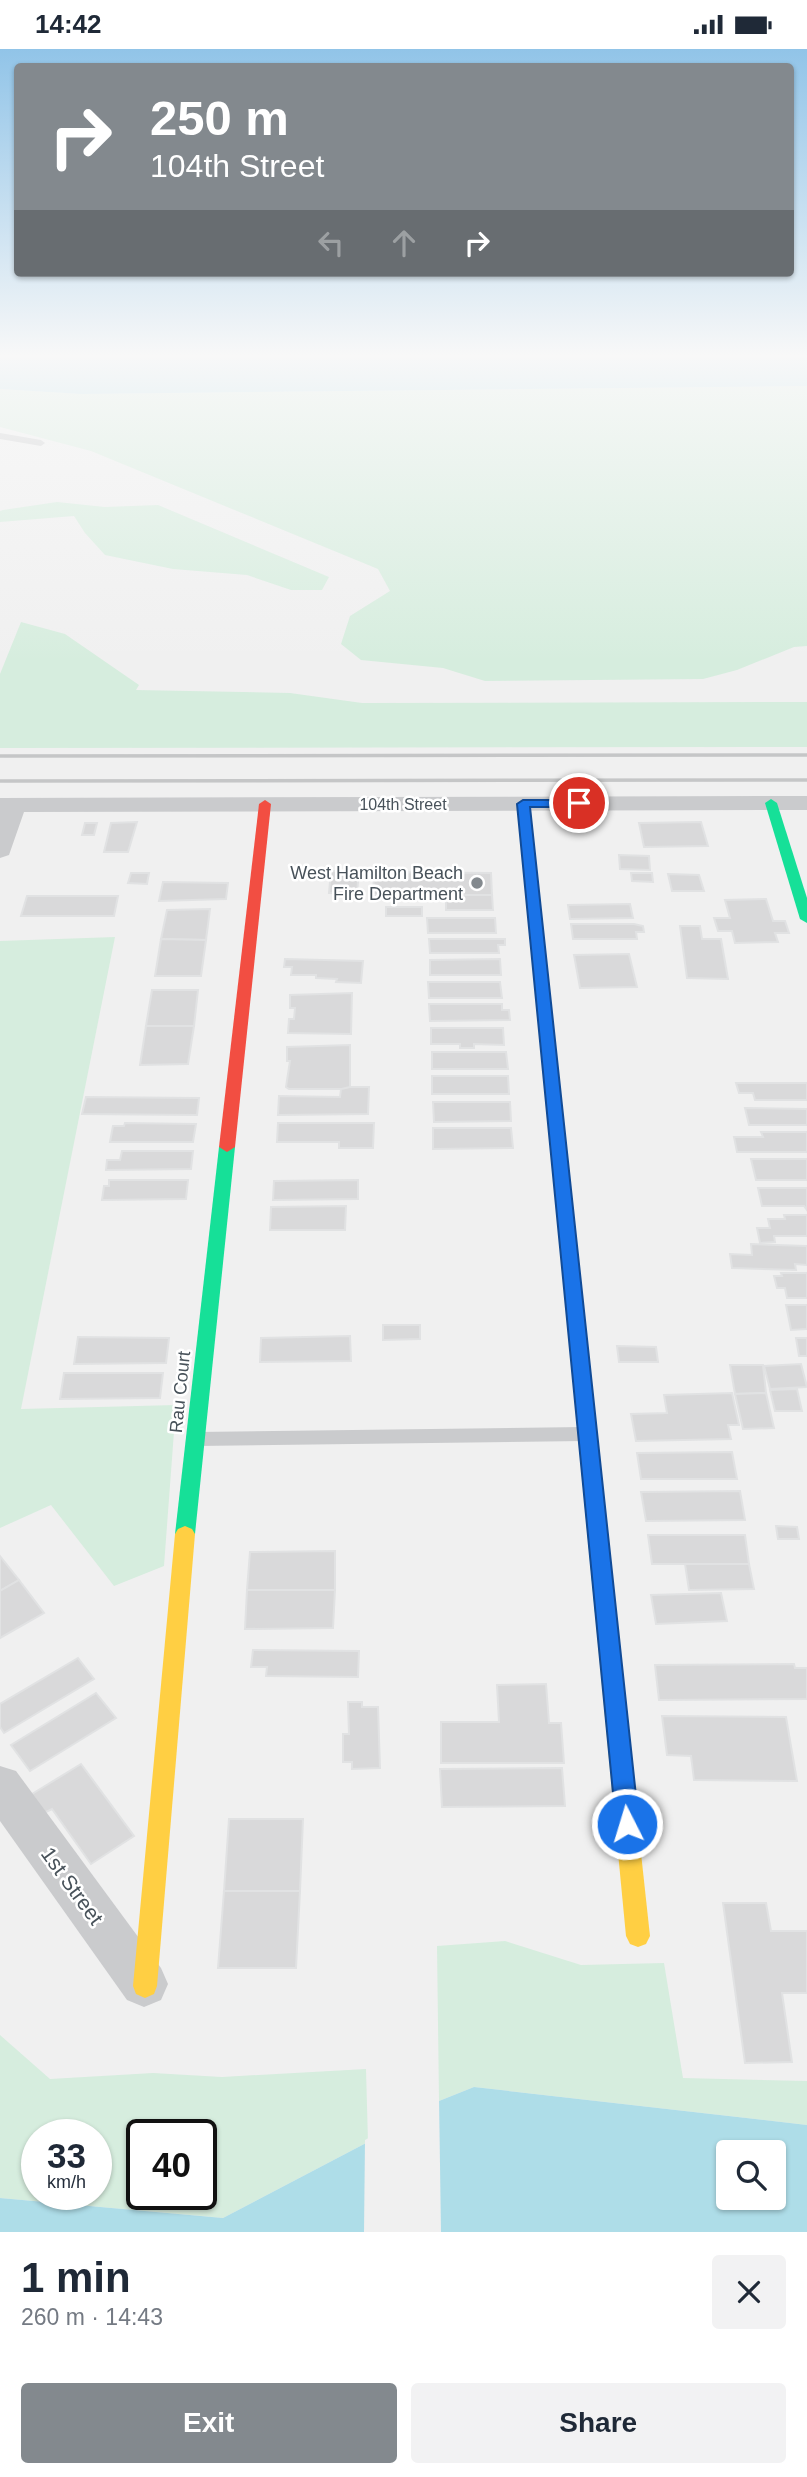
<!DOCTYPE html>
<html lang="en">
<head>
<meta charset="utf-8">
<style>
	body { margin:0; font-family:Arial,sans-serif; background:#f2f2f3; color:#1f2937; height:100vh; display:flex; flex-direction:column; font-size:26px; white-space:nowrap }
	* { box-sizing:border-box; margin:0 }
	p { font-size:23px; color:#747a83 }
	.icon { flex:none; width:38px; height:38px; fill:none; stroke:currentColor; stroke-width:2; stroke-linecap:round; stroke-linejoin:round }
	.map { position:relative; height:2183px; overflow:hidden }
	.panel { display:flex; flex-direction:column; background:#fff; flex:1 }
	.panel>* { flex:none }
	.hud { position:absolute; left:14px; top:14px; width:780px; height:214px; border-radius:7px; box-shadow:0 2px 5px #0004; background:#83898e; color:#fff; overflow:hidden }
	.fabs { position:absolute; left:716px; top:2091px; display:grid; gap:14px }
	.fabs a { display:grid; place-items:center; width:70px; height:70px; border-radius:7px; background:#fff; box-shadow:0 2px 5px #0004; font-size:35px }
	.speed { position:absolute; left:21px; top:2070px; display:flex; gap:14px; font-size:35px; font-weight:700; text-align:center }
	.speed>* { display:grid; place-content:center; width:91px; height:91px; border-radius:50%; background:#fff; box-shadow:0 2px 5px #0004; line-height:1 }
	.speed small { font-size:18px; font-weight:400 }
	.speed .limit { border:4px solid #111; border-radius:10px; background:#fff; color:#111 }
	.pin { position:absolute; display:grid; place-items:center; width:60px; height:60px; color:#fff; margin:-30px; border:4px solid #fff; border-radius:50%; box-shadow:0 2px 7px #0007 }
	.me { position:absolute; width:77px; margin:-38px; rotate:355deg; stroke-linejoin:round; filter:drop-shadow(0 0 5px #0008) }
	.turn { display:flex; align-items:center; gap:24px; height:147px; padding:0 21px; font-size:32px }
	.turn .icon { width:91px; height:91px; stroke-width:2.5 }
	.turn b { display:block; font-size:49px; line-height:60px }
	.lanes { display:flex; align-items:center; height:66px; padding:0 21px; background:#0003; justify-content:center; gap:35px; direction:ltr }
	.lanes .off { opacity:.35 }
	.round { display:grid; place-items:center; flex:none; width:74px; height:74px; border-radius:7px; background:#f2f2f3 }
	.headline { display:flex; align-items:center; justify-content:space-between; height:119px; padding:0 21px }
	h1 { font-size:42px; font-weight:700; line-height:52px }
	.cta { display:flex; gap:14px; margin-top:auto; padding:14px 21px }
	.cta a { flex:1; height:80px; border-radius:7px; background:#83898e; color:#fff; font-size:28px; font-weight:700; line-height:80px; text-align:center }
	.cta a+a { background:#f2f2f3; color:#1f2937 }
	.status { display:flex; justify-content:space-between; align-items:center; height:49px; padding:0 35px; background:#fff; direction:ltr }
	.status svg { height:19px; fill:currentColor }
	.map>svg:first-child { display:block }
</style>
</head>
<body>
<div class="status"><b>14:42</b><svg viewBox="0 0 49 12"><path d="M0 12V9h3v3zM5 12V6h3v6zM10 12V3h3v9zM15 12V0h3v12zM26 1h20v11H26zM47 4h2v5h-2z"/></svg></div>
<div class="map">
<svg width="807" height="2183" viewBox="0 0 807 2183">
	<rect width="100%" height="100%" fill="#f0f0f0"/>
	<g fill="#d6edde" fill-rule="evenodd">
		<path d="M807 337V597L794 598 737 621 703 630 485 632 443 619 361 611 341 595 350 567 390 542 378 520 91 402 0 378V340L81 345Z"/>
		<path d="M57 453 105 458 158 456 329 528 322 541H291L247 526 173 520 105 506 85 484 74 467 0 473V462L3 461Z"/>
		<path d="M21 573 65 585 139 636 136 641 290 644 362 654 807 653V698L0 699V625Z"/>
		<path d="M115 888 21 1360 176 1356 164 1517 114 1537 51 1456 0 1479V892Z"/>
		<path d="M505 1892 581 1916 664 1914 683 2029 807 2032V2076L474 2038 439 2052 437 1897Z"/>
		<path d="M0 1986 50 2030 153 2024 222 2028 366 2020 368 2093 223 2169 0 2149ZM37 2086H96V2146H37ZM142 2086H201V2146H142Z"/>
	</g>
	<g fill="#aedde8" fill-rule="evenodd">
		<path d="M0 308H807V337L81 345 0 340Z"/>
		<path d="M474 2038 807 2076V2183H0V2149L223 2169 368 2093 439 2052ZM728 2104H774V2149H728Z"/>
	</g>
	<path fill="#f0f0f0" d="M439 2048 441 2183H364L365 2091Z"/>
	<g fill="#d9d9da" stroke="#e1e2e3" stroke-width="2">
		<path d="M137 773 128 803H104L111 774Z"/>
		<path d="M701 773 708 797 644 798 639 774Z"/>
		<path d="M85 774H97L94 786H82Z"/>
		<path d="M619 806 649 807 650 821 620 820Z"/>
		<path d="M331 822H359L357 844H329Z"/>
		<path d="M374 823 491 824 492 846H373Z"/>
		<path d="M131 824H149L147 835 128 834Z"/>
		<path d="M631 824H652L653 833 632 832Z"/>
		<path d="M668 825 699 826 704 842H672Z"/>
		<path d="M163 833 228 834 226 850 159 852Z"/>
		<path d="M446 846H492L493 861H446Z"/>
		<path d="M27 847H118L114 867H21Z"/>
		<path d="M766 850 773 872H785L789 884H775L778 893 735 894 732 882H718L714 869H730L725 851Z"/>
		<path d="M630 855 633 869 570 870 568 856Z"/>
		<rect x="386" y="858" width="36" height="9"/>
		<path d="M210 860 206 891 161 890 167 861Z"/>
		<path d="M427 869H495L496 884H428Z"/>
		<path d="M571 875H634L643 877 644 883H636L637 890H573Z"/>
		<path d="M680 877H700L702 890H721L728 930 687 929Z"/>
		<path d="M161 890 206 891 201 927H155Z"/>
		<path d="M429 890H505V896H498L499 904H430Z"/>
		<path d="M629 905 637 938 580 939 574 906Z"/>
		<path d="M285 910 363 912 361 934 336 933 337 930 316 929V926H291L292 918H284Z"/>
		<path d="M500 910 501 926H430V911Z"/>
		<path d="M428 933H500L502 949H429Z"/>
		<path d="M152 941H198L194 977H146Z"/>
		<path d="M352 944 351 985 288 984 289 970H294L295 959H290V946Z"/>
		<path d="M429 955H502V961H509L510 971 430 972Z"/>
		<path d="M146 977H194L188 1015 140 1016Z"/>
		<path d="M431 979H503L504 996 474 995V999H460V995H431Z"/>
		<path d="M350 996V1040H289L286 1038 290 1012H287V998Z"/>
		<path d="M432 1003H506L508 1020H432Z"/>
		<path d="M432 1027H508L509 1045H432Z"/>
		<path d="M736 1034H807V1051H755L753 1044H739Z"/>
		<path d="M350 1038H369L368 1065 278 1066 279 1047 340 1048 341 1040Z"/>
		<path d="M86 1048 199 1049 197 1066 82 1065Z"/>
		<path d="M433 1053H510L511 1072 434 1073Z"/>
		<path d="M745 1059 807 1060V1076H749Z"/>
		<path d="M125 1074 196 1075 193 1093H110L113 1077H124Z"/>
		<path d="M278 1074H374L373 1099H339V1093H277Z"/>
		<path d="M433 1079H511L513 1099 433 1100Z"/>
		<path d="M761 1083H807V1103H737L734 1088H763Z"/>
		<path d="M122 1102H193L191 1120 106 1121 107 1111H120Z"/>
		<path d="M751 1110H807V1131H756Z"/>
		<path d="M109 1131H188L186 1150 102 1151 104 1137H109Z"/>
		<path d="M358 1131V1150L273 1151 274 1132Z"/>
		<path d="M758 1139H807V1161L804 1157H762Z"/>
		<path d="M346 1157 345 1181H270L271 1158Z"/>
		<path d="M784 1166H807V1187H774L775 1193 760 1194 757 1179H770L768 1170H785Z"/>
		<path d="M751 1195 807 1197V1216L795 1215 796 1221 732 1219 730 1205 752 1206Z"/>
		<path d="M781 1224H807V1249H787L785 1239H777L774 1227H782Z"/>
		<path d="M786 1256H807V1280L791 1281Z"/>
		<path d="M383 1276H420V1290L383 1291Z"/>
		<path d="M350 1287 351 1312 260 1313 261 1289Z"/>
		<path d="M78 1288 169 1289 166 1314 74 1315Z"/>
		<path d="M796 1289H807V1307H799Z"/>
		<path d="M617 1297 656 1298 658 1313H619Z"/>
		<path d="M801 1315 807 1338 770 1340 764 1317Z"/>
		<path d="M730 1316H763L766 1344 735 1345Z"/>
		<path d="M64 1324H163L160 1349 60 1350Z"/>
		<path d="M797 1340 802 1362H775L770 1341Z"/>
		<path d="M732 1344 739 1376H728L731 1390 636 1392 631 1365 667 1364 664 1346Z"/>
		<path d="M766 1344 774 1379 743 1380 735 1345Z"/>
		<path d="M732 1403 737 1430H641L637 1404Z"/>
		<path d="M740 1442 745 1471 646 1472 641 1443Z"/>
		<path d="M776 1477 797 1478 799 1490H778Z"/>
		<path d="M648 1486H745L749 1515H652Z"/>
		<path d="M335 1502V1541H247L250 1503Z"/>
		<path d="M0 1507 19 1531 0 1542Z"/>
		<path d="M685 1515H749L754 1540 689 1541Z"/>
		<path d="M19 1531 44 1564 0 1589V1542Z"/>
		<path d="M247 1541H335L333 1579 245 1580Z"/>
		<path d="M721 1544 727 1572 656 1575 651 1546Z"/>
		<path d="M253 1601 359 1602 358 1628 266 1627 267 1618H251Z"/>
		<path d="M78 1609 94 1630 4 1684 0 1678V1655Z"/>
		<path d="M794 1615 795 1619H807V1650L659 1651 655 1616Z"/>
		<path d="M546 1635 549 1674H561L564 1714H441V1673H499L497 1636Z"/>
		<path d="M96 1644 116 1669 30 1722 11 1696Z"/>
		<path d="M348 1653H362V1658H378L380 1719 352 1720V1713H343V1685H349Z"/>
		<path d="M662 1667 786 1668 797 1732 694 1731 691 1707 667 1706Z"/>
		<path d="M81 1715 134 1787 91 1815 52 1760 44 1764 32 1745Z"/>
		<path d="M562 1719 565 1757 442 1758 440 1720Z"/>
		<path d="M229 1770H303L300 1842H224Z"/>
		<path d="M224 1842H300L296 1919H218Z"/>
		<path d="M723 1854H766L771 1882H807V1944H782L792 2013 745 2014Z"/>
	</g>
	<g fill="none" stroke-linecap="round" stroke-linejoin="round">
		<g fill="#cacbcd" fill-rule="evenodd">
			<path d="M0 384 41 391 45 394 41 397 0 390Z"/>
			<path d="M584 1378 591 1380 593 1385 591 1390 584 1392 197 1397 190 1395 188 1390 190 1385 197 1383Z"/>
		</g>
		<g fill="#cacbcd" fill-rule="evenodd">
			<path d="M807 747V761L24 763 9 806 0 809V749Z"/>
			<path d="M0 1717 16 1722 161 1919 168 1935 161 1951 144 1958 127 1951 0 1772Z"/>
		</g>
		<g fill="#16e098" fill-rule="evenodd">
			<path d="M771 750 777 754 807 849V874L800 870 765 754Z"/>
			<path d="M227 1093 235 1098 195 1485 192 1490 185 1493 178 1490 175 1485 219 1098Z"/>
			<path d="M564 1151 572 1156 615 1564 612 1570 605 1572 598 1570 595 1564 556 1156Z"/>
		</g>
		<g fill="#ffcf43" fill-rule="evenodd">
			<path d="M524 751 530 755 572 1156 564 1161 556 1156 518 755Z"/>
			<path d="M185 1477 192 1480 195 1485 157 1937 154 1945 145 1949 136 1945 133 1937 175 1485 178 1480Z"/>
			<path d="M605 1556 612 1558 615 1564 650 1887 646 1895 638 1898 630 1895 626 1887 595 1564 598 1558Z"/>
		</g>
		<path fill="#f24e42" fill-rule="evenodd" d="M265 751 271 755 235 1098 227 1103 219 1098 259 755Z"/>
		<g stroke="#c5c6c7" stroke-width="3.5">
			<path d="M0 707 807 706"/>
			<path d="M0 732 807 731"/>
		</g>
	</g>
	<linearGradient id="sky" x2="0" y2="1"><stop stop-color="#91c4e8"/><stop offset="0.5" stop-color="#f8f8f8"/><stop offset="1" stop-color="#f8f8f8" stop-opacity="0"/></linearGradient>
	<rect width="807" height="613" fill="url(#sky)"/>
	<path fill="#1a73e8" stroke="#114b97" stroke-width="2" d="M523 751H579L585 754 579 758H530L639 1775 635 1782 627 1785 619 1782 616 1775 517 755Z"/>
	<circle fill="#83898e" stroke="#fff" stroke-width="2.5" cx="477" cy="834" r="7"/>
	<g text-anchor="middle" stroke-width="5" stroke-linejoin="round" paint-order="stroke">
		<g font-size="16" fill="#48525a" stroke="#fff">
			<text x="403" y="761">104th Street</text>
		</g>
		<g font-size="18" fill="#48525a" stroke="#fff" text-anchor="end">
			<text x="463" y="830">West Hamilton Beach<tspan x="463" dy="21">Fire Department</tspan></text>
		</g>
		<g font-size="18" fill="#48525a" stroke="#fff">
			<text transform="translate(180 1343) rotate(-84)" y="6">Rau Court</text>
		</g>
		<g font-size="21" fill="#48525a" stroke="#fff">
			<text transform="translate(72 1837) rotate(54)" y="7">1st Street</text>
		</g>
	</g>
</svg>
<div class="fabs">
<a><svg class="icon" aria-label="search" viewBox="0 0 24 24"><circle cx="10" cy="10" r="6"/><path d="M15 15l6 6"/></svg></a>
</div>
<div class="speed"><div>33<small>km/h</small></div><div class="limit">40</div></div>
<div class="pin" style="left:579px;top:754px;background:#d93025"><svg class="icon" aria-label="arrive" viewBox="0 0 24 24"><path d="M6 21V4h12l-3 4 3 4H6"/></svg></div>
<svg class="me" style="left:627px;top:1775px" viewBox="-20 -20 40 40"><circle r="17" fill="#1a73e8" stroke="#fff" stroke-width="3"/><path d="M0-11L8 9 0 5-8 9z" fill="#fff"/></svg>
<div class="hud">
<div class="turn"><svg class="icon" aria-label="right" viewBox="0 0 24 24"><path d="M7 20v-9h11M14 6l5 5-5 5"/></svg><div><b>250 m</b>104th Street</div></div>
<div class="lanes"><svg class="icon off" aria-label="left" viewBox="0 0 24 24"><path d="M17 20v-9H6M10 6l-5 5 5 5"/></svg><svg class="icon off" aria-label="ahead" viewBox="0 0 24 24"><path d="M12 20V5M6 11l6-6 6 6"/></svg><svg class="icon" aria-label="right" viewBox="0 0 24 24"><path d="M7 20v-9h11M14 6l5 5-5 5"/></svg></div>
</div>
</div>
<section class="panel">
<div class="headline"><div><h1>1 min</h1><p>260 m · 14:43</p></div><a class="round"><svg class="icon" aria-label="close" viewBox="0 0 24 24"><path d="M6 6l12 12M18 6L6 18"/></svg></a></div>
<div class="cta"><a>Exit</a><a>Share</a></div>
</section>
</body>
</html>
